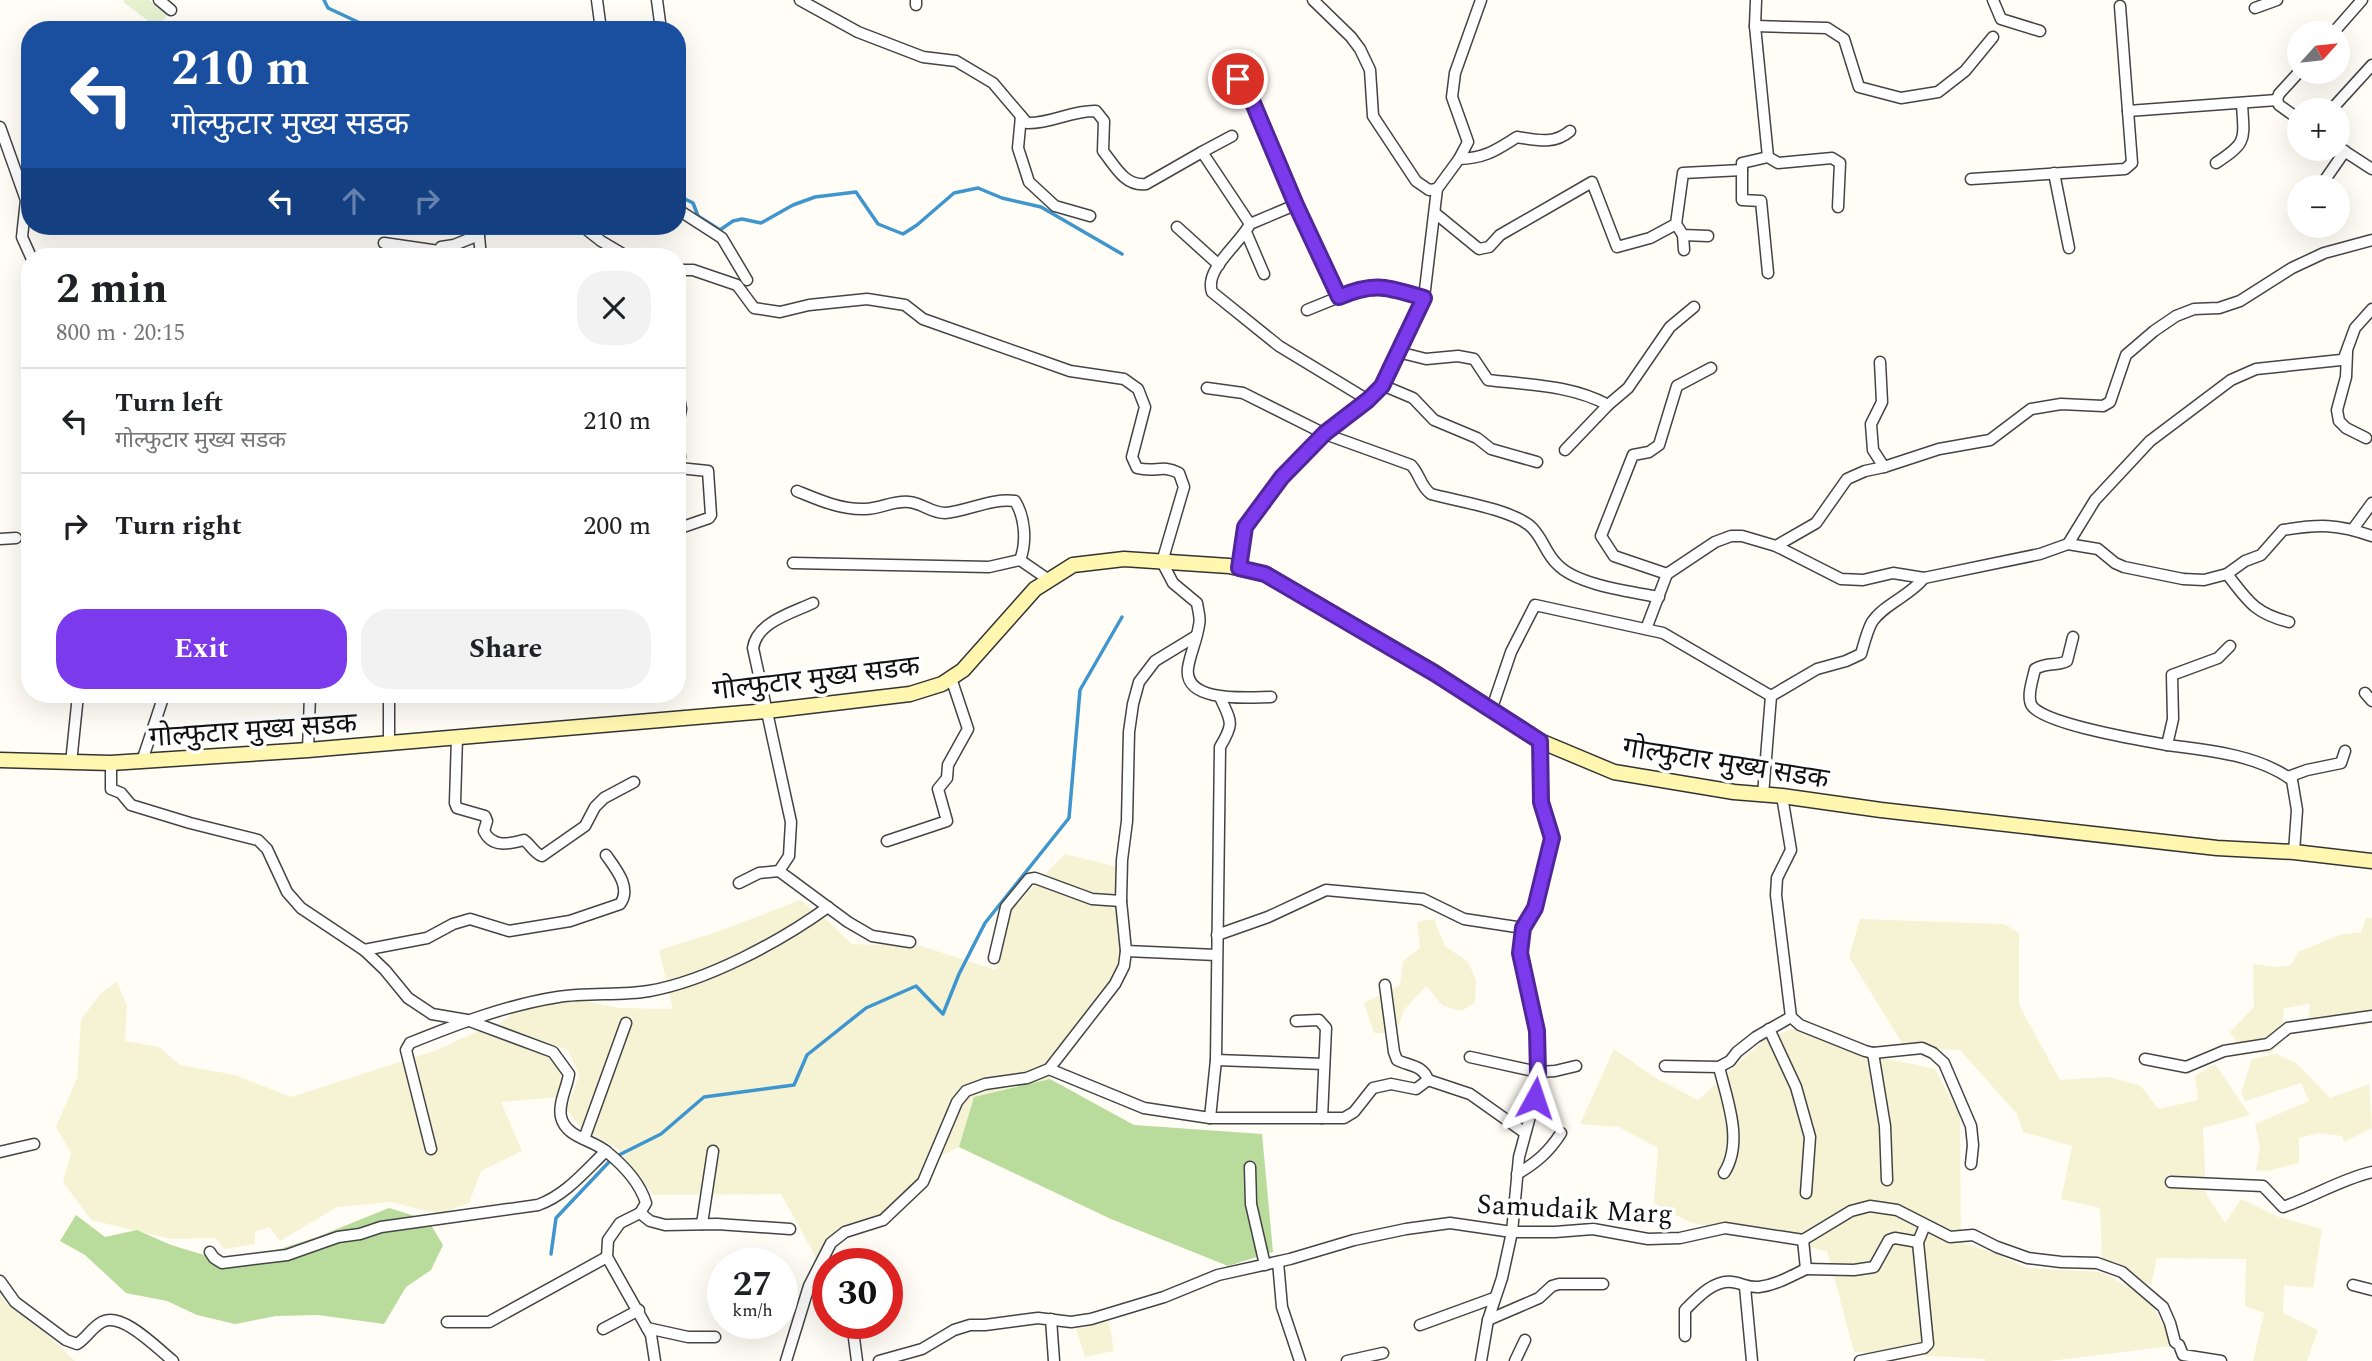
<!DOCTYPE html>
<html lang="en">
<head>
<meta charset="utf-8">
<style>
	body { margin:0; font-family:Spectral,"Noto Sans Devanagari",serif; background:#f2f2f2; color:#202124; height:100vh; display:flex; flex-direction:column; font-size:26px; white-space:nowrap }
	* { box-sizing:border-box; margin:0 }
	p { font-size:23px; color:#757577 }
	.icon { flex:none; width:38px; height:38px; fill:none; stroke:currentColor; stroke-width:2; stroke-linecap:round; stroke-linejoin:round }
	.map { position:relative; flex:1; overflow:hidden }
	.drawer { position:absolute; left:21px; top:248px; width:665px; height:455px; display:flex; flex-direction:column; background:#fff; border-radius:28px; box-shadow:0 7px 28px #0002 }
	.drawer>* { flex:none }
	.top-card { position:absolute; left:21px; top:21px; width:665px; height:214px; border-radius:28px; box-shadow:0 7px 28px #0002; background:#1a4fa0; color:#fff; overflow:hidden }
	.needle { width:46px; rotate:63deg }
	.tools { position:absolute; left:2287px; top:21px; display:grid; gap:14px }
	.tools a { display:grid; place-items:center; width:63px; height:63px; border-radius:50%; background:#fff; box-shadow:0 7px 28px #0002; font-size:35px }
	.speed { position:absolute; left:707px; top:1248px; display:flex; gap:14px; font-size:35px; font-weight:700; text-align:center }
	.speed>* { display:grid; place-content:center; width:91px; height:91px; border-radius:50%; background:#fff; box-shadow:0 7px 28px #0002; line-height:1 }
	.speed small { font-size:18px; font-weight:400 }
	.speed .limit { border:10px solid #d22; background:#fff; color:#111 }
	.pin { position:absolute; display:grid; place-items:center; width:60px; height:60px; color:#fff; margin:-30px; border:4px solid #fff; border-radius:50%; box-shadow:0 2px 7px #0007 }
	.me { position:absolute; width:77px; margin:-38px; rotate:5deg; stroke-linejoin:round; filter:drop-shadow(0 0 5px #0008) }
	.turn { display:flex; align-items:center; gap:24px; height:147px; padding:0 35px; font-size:32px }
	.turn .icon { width:91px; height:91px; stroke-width:2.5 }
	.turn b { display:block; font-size:49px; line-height:60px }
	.lanes { display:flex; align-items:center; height:66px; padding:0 35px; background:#0003; justify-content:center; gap:35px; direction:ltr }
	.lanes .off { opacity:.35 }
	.round { display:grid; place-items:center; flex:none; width:74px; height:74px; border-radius:28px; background:#f2f2f2 }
	.head { display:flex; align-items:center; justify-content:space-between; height:119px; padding:0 35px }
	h1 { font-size:42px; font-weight:700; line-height:52px }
	.button { display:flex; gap:14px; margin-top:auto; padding:14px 35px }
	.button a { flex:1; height:80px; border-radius:28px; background:#7c3aed; color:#fff; font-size:28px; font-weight:700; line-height:80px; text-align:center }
	.button a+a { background:#f2f2f2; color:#202124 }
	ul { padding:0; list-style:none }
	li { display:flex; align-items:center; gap:21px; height:105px; padding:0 35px; border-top:2px solid #e0e0e0 }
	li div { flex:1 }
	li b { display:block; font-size:26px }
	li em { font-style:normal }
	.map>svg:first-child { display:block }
</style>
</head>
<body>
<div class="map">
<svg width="2372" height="1361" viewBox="0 0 2372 1361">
	<rect width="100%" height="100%" fill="#fffdf5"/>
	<g fill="#f6f3d4">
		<path d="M1065 854 1117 867 1122 975 1050 1079 974 1097 959 1147 933 1160 893 1209 849 1227 816 1258 781 1194 653 1195 617 1148 581 1129 567 1109 579 1075 568 1050 498 1025 533 997 581 1000 619 1008 673 1009 659 950 720 931 800 900 828 921 852 944 921 946 996 970 1009 911Z"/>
		<path d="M2366 918H2372V1022L2363 1026 2349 1020 2344 1029 2307 1030 2310 1004 2284 1008 2281 1043 2271 1053H2251L2238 1044 2230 1032 2254 1007 2253 964 2276 967 2291 965 2298 952 2339 935 2361 932Z"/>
		<path d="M1434 919 1445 946 1468 962 1476 980 1475 1002 1462 1011 1443 1006 1426 986 1404 1010 1396 1033H1374L1364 1003 1400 985 1403 961 1420 948 1417 922Z"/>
		<path d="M1860 919 2004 924 2019 933V1005L2060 1080 2108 1077 2141 1086 2158 1109 2198 1100 2195 1076 2215 1064 2250 1115 2203 1128 2206 1194 2225 1223 2241 1199 2279 1217 2322 1229 2313 1288 2284 1285 2283 1313 2318 1330 2307 1361H2253L2264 1313 2245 1306 2246 1259 2157 1258 2151 1285 2102 1261 2100 1208 2061 1199 2072 1146 2023 1132 2017 1114 1960 1050 1905 1048 1849 957Z"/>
		<path d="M117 982 127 1006 125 1041 159 1047 180 1065 235 1075 291 1097 437 1050 480 1030 554 1058 564 1076 559 1097 501 1102 522 1151 481 1171 469 1203 439 1214 391 1202 337 1207 280 1241 269 1227 255 1232V1244L224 1249 215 1238 171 1239 91 1220 63 1182 71 1153 56 1127 77 1078 81 1020 100 994Z"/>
		<path d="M1800 1026 1870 1055 1935 1069 1960 1115 1961 1243 1993 1252 2026 1268 2099 1272 2110 1276 2139 1294 2153 1307 2168 1333 2172 1346 2049 1361H1984L1986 1359 1854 1352 1827 1251 1689 1222 1654 1203 1658 1148 1619 1127 1580 1124 1614 1049 1654 1077 1698 1100 1764 1040Z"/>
		<path d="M2276 1054 2296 1063 2330 1098 2369 1084 2372 1128 2344 1142 2342 1136 2319 1133 2299 1138V1163L2267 1171 2256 1170 2260 1148 2255 1124 2309 1101 2301 1083 2245 1101 2241 1093 2252 1059Z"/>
		<path d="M0 1294 5 1302 51 1338 75 1361H0Z"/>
		<path d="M1109 1321 1114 1351 1085 1357 1076 1329Z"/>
	</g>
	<g fill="#b9dc9c">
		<path d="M1050 1079 1134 1125 1262 1134 1273 1252 1228 1266 1111 1219 959 1147 974 1097Z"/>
		<path d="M389 1208 428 1220 443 1245 431 1270 406 1287 384 1324 318 1315 276 1316 235 1324 197 1315 167 1301 126 1293 85 1255 60 1241 76 1215 105 1237 137 1230 171 1245 234 1264 317 1237Z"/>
	</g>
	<g fill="#e6f2cf">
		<path d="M125 0H149L168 14 158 28 123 2Z"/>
		<path d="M216 21 259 28V30H215Z"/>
	</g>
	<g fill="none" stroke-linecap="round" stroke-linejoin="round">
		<g stroke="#3f96cf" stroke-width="3.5">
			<path d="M324 0 328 8 360 23 384 30"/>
			<path d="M677 195 693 203 698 216 720 230 733 221 742 219 761 223 793 205 815 197 856 192 878 224 903 234 917 225 954 193 978 188 1002 198 1041 207 1122 254"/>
			<path d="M617 1156 661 1134 704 1097 794 1085 807 1055 866 1008 916 986 943 1014 959 974 985 923 1069 818 1080 690 1122 617"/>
			<path d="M551 1254 556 1218 609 1162"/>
		</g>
		<defs>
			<g id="minor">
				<path d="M159 0 171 10"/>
				<path d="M597 0 601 30"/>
				<path d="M657 0 661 30"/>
				<path d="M800 0 858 32 923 57 956 61 993 83 1027 123C1051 124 1072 110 1096 111L1104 121 1103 151C1115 166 1125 187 1146 184L1202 152"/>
				<path d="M916 0V5"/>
				<path d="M1313 0 1351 37 1360 49 1370 70 1373 116 1416 181 1429 190 1437 189"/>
				<path d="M1756 0 1755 26 1768 157 1778 163 1832 158 1840 163 1838 207"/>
				<path d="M1993 0 2001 19 2040 31"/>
				<path d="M2120 6 2128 111 2277 100 2279 105 2300 120"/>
				<path d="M2255 8 2277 0"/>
				<path d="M1755 26 1827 28 1844 39 1859 87 1901 98 1938 92 1965 71 1993 37"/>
				<path d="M2333 33 2362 0"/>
				<path d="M1219 72 1245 84 1295 205 1339 297C1375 281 1389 288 1424 298L1437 189 1459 159 1468 142 1452 97 1455 73 1481 0"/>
				<path d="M2277 100 2279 94 2300 71"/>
				<path d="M2331 110 2372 65"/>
				<path d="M1021 116 1018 148 1029 182 1055 206 1090 216"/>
				<path d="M0 127 26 200 22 237 31 257"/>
				<path d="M1232 136 1202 152 1250 224 1295 205"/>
				<path d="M2338 147 2372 169"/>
				<path d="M1768 157 1742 163V200L1761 201 1768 273"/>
				<path d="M1459 159C1486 158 1496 150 1517 137 1536 140 1554 145 1570 131"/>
				<path d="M2216 163C2248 142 2244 140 2242 104"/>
				<path d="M2054 173 2069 248"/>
				<path d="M1971 179 2125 169 2132 163 2128 111"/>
				<path d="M2320 187 2345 151"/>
				<path d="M677 209 722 238 747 280"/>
				<path d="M1435 213 1479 249 1489 247 1500 235 1592 182 1617 247 1650 238 1676 224 1683 173 1742 170"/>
				<path d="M1250 224C1240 244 1204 269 1212 292L1279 346 1368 400"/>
				<path d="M1676 224 1683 235 1708 236"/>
				<path d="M478 226 481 257"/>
				<path d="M582 226 601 241 628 257"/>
				<path d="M1177 227 1219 265"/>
				<path d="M1246 232 1264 274"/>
				<path d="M1683 235 1684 250"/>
				<path d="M384 243 480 257"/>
				<path d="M441 247 454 245 479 235"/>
				<path d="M677 270H693L737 285 754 308 780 312 809 305 867 299 905 305 923 319 1070 371 1124 379 1138 389 1145 407 1132 457 1137 468C1157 473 1161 464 1179 473L1184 487 1162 562 1173 583 1197 603C1198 610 1201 619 1199 625 1197 640 1190 654 1188 668 1183 704 1250 697 1271 697"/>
				<path d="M1307 310 1339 297"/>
				<path d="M1398 352 1426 359 1458 356 1474 359 1488 380C1529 385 1571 385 1608 405L1628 388 1670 327 1694 307"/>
				<path d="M2347 353 2346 377 2337 410 2339 421 2346 428 2366 438"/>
				<path d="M1382 385 1413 398 1434 420 1477 438 1491 449 1537 462"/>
				<path d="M677 387 681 409 677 430"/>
				<path d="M1207 388 1243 393 1325 434 1411 465C1420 474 1420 486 1431 494 1457 501 1508 509 1529 525 1542 535 1545 553 1557 564 1576 585 1632 592 1659 597"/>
				<path d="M677 435 680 457 677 471"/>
				<path d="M1565 450 1608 405"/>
				<path d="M1884 467 1939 449 1990 440 2031 409 2061 404 2103 406 2110 402 2126 355 2154 331 2176 316 2194 309 2219 308 2240 301 2292 268 2324 253 2372 240"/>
				<path d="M797 491C819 500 841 510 865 509 880 509 894 500 909 502 922 503 931 513 945 513 968 511 991 498 1015 501 1025 517 1027 542 1020 560"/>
				<path d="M677 529 709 518 711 515 708 471 679 468"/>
				<path d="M2353 529 2372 503"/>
				<path d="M0 539 16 538"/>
				<path d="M2068 544 2095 500 2150 441 2231 380 2256 369 2341 360 2344 358 2355 328 2372 309"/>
				<path d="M1776 546 1841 579 1863 580 1893 573 1924 578"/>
				<path d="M793 563 989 567 1020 560 1049 580"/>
				<path d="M1239 568 1245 527 1282 477 1325 434 1368 400 1382 385 1424 298"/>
				<path d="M1667 574 1614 556 1601 536 1633 455 1649 452 1659 445 1677 386 1711 368"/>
				<path d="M2227 574C2248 601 2254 613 2289 622"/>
				<path d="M1646 629 1667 574 1715 542 1731 536H1742L1776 546 1816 523 1847 479 1865 471 1884 467 1873 450 1871 424 1882 402 1880 362"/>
				<path d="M2073 637 2067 661C2055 667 2049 661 2035 669 2033 679 2026 697 2032 706 2047 725 2141 740 2167 745"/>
				<path d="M2230 646 2218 658 2172 675 2173 719 2167 745C2208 750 2258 755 2292 780L2297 810 2294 852"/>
				<path d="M2365 693 2372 701"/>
				<path d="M389 695V744"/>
				<path d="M1491 711 1511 652 1535 605 1663 633 1771 696 1817 669 1846 661 1861 654C1864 644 1867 631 1872 622 1884 604 1910 596 1924 578L2040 554 2068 544 2098 549 2115 563 2124 567 2183 579 2204 580 2227 574 2245 561 2261 555 2283 530C2320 524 2337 524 2372 536"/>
				<path d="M457 737 455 803 457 808 485 816 487 821 484 831C492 848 509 844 524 840 531 845 534 853 542 856L585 826 595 807 604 798 634 782"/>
				<path d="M308 750 310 695"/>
				<path d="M142 761 164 695"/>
				<path d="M71 763 78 695"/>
				<path d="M111 763V789L121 793 131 805 190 823 258 840 267 849 287 892 301 908 364 950 385 970 408 998 432 1014 467 1020 553 1052 569 1074C567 1088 558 1103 561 1117 566 1138 592 1139 607 1152 623 1165 640 1183 646 1203L640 1213 620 1223 608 1240 607 1257 651 1335 655 1361"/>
				<path d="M2288 777 2307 770 2341 763 2345 751"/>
				<path d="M1763 795 1771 696"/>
				<path d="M1782 796 1791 850 1777 878 1776 895 1791 1017 1800 1025 1865 1051 1873 1053 1922 1048 1933 1053 1944 1063 1971 1126 1973 1145 1971 1164"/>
				<path d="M887 841 947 821 938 789 947 778 948 765 968 729 951 678"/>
				<path d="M779 871 789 856 791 822 753 648C757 622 792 613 813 603"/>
				<path d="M739 883 759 873 779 871 848 922 872 936 910 942"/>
				<path d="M1217 935 1268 917 1326 890 1423 899 1464 919 1523 928"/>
				<path d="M364 950 427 938 453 924 470 919 509 931 570 921 620 904C632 888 616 869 606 855"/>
				<path d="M1126 951 1216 955"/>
				<path d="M994 958 1006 907 1029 879 1035 878 1092 899 1121 901"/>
				<path d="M1296 1021 1319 1020 1326 1028 1322 1118"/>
				<path d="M1769 1029 1796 1087 1810 1137 1806 1193"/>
				<path d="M1873 1053 1885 1126 1887 1180"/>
				<path d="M1470 1057 1538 1072 1555 1071 1576 1066"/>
				<path d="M2145 1059 2186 1067 2224 1051 2268 1044 2288 1028 2372 1016"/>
				<path d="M1216 1060 1324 1064"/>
				<path d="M1665 1066 1719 1067 1730 1061 1737 1052 1756 1037 1791 1017"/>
				<path d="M1719 1067C1727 1100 1744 1142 1724 1173"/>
				<path d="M1049 1069 1144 1108 1210 1118H1344L1354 1112 1373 1088 1391 1084 1416 1089 1428 1080C1423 1065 1409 1066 1397 1060L1394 1052 1385 985"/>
				<path d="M1428 1080 1470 1094 1525 1133"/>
				<path d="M1210 1118 1216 1060 1220 747C1235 722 1231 722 1220 697"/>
				<path d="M584 1139 626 1023"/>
				<path d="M431 1149 406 1050 410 1043C457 1024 507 1005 558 997 588 992 620 996 649 991 707 981 781 941 828 907"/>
				<path d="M0 1152 34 1144"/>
				<path d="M1250 1167 1251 1204 1265 1265"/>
				<path d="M1517 1174C1536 1163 1549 1152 1561 1133"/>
				<path d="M2171 1182 2263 1186 2283 1207C2313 1197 2341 1179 2372 1172"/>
				<path d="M640 1213 650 1221 665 1225 717 1224 790 1229"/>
				<path d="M702 1224 713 1151"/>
				<path d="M210 1252 214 1258 222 1263 287 1255 338 1237 360 1234 381 1227 538 1205C566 1195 585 1171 606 1151"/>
				<path d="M1278 1262 1282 1307 1300 1361"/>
				<path d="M1806 1269 1854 1270 1874 1267 1889 1240 1895 1238 1918 1242"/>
				<path d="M0 1281 15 1302 66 1340 77 1344C87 1338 92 1327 102 1322 122 1311 158 1349 173 1361"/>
				<path d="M2353 1285 2372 1290"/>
				<path d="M1745 1287 1752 1361"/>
				<path d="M1051 1319 1054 1361"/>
				<path d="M1488 1320 1539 1298 1552 1286 1559 1284H1603"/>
				<path d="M447 1322H489L607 1257"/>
				<path d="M852 1323 857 1361"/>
				<path d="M1420 1325 1494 1298"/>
				<path d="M647 1328 688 1337H715"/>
				<path d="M603 1329 639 1310"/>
				<path d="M1685 1336V1310C1696 1299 1714 1279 1732 1282 1743 1283 1746 1288 1759 1287 1776 1285 1791 1276 1806 1269L1803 1240"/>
				<path d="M786 1361 809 1286 831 1243 845 1232 883 1220 923 1182 957 1102 966 1091 985 1084 1027 1078 1049 1069 1115 984 1124 966 1126 951 1121 901 1122 860 1127 821 1129 732 1133 704 1139 682 1155 661 1196 636"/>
				<path d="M879 1361 922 1349 954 1330 970 1325H985L1038 1318 1071 1322 1091 1319 1164 1297 1218 1275 1290 1259 1354 1240 1406 1229 1450 1223 1512 1232H1555L1593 1229 1648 1239 1680 1238 1725 1228 1803 1240 1851 1211 1870 1206 1897 1210 1950 1237 1973 1235 1997 1247 2028 1258 2061 1262 2097 1263 2122 1272 2163 1307 2170 1323 2175 1342 2179 1345 2183 1355 2221 1361"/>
				<path d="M1347 1361 1383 1353"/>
				<path d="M1481 1361 1488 1320 1502 1278 1512 1232 1519 1157 1535 1098 1538 1072 1537 1031 1520 953 1523 928 1535 908 1552 838 1541 802 1540 741"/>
				<path d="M1515 1361 1525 1340"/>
				<path d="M1860 1361 1924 1348 1928 1344 1918 1242 1925 1225"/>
			</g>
			<path id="secondary" d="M0 760 111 763 308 750 767 711 910 694 942 684 963 670 1035 589 1073 565 1124 559 1229 566 1265 574 1434 672 1540 741 1614 772 1734 792 1782 796 1881 810 2217 848 2294 852 2372 861"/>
		</defs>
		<use href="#minor" stroke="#444" stroke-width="13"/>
		<use href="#secondary" stroke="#333" stroke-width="17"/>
		<use href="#minor" stroke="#fff" stroke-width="10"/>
		<use href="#secondary" stroke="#fff6b0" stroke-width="14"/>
	</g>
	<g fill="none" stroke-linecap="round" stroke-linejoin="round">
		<defs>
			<path id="route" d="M1238 79 1245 84 1296 205 1339 297C1376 281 1389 288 1424 298L1382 386 1368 400 1325 433 1282 477 1245 527 1239 568 1265 574 1434 673 1540 741 1541 802 1552 838 1535 908 1523 928 1520 953 1537 1031 1538 1073 1535 1098"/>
		</defs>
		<use href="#route" stroke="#51269a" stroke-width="18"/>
		<use href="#route" stroke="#7c3aed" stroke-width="12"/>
	</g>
	<g text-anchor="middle" stroke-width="7" stroke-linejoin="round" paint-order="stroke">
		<g font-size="28" fill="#111" stroke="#fff">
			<text transform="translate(816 677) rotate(-7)" y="10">गोल्फुटार मुख्य सडक</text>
			<text transform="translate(253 729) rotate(-4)" y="10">गोल्फुटार मुख्य सडक</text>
			<text transform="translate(1726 762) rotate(9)" y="10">गोल्फुटार मुख्य सडक</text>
			<text transform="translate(1575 1208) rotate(3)" y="10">Samudaik Marg</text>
		</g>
	</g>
</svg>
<div class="tools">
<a><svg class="needle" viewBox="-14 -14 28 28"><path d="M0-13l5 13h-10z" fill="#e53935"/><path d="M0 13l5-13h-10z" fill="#757577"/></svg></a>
<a>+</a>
<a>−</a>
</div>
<div class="speed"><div>27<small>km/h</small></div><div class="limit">30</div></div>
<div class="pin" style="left:1238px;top:79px;background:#d93025"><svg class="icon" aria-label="arrive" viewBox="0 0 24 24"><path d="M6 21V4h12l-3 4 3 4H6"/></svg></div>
<svg class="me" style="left:1535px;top:1098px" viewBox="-20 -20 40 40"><path d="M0-17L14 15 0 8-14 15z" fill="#7c3aed" stroke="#fff" stroke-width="4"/></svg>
<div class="top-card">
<div class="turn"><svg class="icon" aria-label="left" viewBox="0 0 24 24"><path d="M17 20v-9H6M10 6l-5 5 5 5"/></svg><div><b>210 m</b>गोल्फुटार मुख्य सडक</div></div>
<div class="lanes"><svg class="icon" aria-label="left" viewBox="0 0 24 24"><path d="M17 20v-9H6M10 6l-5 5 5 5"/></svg><svg class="icon off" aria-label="ahead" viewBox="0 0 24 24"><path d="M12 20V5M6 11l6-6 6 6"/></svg><svg class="icon off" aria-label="right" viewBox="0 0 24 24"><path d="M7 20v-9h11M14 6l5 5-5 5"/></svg></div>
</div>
<section class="drawer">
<div class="head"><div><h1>2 min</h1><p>800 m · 20:15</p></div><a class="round"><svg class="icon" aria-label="close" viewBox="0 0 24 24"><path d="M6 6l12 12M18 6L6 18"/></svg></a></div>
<ul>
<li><svg class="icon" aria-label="left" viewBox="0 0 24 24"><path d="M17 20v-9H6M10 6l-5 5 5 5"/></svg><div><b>Turn left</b><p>गोल्फुटार मुख्य सडक</p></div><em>210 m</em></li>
<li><svg class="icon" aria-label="right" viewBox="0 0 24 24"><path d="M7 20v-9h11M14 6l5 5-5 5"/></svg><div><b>Turn right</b></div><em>200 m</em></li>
</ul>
<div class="button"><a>Exit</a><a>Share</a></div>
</section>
</div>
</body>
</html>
